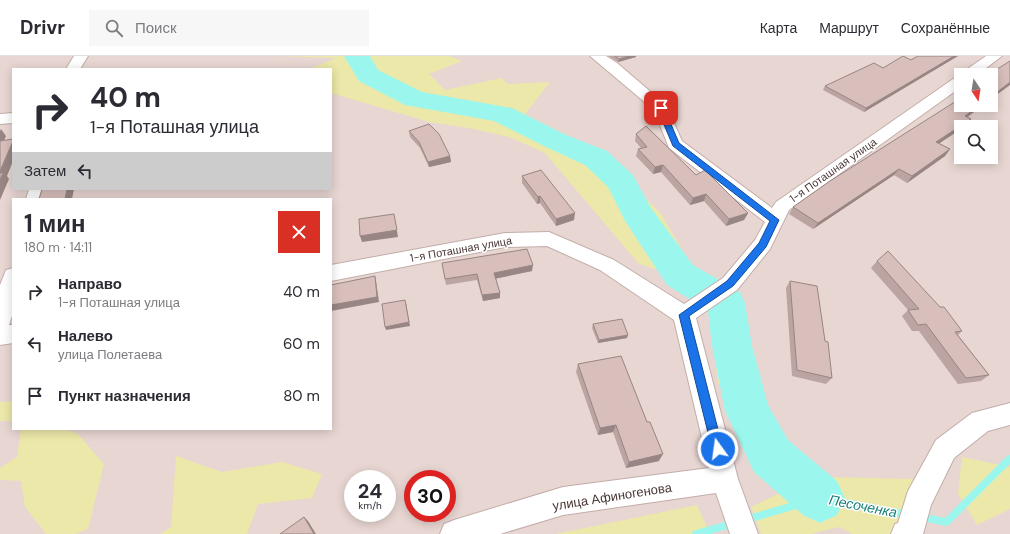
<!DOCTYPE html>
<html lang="ru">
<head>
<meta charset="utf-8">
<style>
	body { margin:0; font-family:"DM Sans",sans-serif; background:#f7f7f7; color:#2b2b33; height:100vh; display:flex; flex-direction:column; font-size:15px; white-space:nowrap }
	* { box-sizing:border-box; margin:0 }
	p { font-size:13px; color:#7c7c81 }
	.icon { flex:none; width:22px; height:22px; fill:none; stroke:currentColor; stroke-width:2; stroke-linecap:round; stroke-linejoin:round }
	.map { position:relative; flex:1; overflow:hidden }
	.details { position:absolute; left:12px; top:142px; width:320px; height:232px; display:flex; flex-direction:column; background:#fff; border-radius:0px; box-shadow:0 2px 10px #0003 }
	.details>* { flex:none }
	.guide { position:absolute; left:12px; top:12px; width:320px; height:122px; border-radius:0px; box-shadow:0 2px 10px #0003; background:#fff; color:#2b2b33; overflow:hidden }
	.needle { width:26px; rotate:168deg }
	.controls { position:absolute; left:954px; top:12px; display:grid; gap:8px }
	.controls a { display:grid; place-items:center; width:44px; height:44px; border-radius:0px; background:#fff; box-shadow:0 2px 10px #0003; font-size:20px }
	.speed { position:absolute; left:344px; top:414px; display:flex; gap:8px; font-size:20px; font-weight:700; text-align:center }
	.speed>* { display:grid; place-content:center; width:52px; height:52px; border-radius:50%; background:#fff; box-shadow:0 2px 10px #0003; line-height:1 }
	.speed small { font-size:10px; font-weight:400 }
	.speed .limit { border:6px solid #d22; background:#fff; color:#111 }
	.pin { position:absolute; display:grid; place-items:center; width:34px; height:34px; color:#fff; margin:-17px; border-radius:8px; box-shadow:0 2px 6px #0006 }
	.me { position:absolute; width:44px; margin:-22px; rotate:346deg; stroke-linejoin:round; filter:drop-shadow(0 0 3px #0008) }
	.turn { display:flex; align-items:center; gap:14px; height:84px; padding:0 12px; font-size:18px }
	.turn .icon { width:52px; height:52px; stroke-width:2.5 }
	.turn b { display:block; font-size:28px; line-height:34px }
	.then { display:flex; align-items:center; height:38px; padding:0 12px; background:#0003; gap:8px; font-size:15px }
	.round { display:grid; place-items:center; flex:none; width:42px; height:42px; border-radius:0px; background:#f7f7f7 }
	.overview { display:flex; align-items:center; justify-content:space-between; height:68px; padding:0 12px }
	h1 { font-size:24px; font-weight:700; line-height:30px }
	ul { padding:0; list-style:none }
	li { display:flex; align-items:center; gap:12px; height:52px; padding:0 12px }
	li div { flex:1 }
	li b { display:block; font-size:15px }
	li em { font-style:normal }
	header { display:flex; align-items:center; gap:24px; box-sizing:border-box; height:56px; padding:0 20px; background:#fff; border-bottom:1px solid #e1e1e2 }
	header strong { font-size:19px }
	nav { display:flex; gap:22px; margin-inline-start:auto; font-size:14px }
	.search { width:280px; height:36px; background:#f7f7f7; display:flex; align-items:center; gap:10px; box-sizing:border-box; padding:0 14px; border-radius:0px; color:#7c7c81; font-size:15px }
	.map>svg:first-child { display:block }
</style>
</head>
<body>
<header>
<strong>Drivr</strong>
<div class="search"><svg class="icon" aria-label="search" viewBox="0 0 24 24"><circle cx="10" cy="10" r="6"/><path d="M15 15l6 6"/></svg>Поиск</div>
<nav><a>Карта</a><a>Маршрут</a><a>Сохранённые</a></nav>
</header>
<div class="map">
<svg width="1010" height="478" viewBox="0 0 1010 478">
	<rect width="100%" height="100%" fill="#f4e7e4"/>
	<path fill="#e8d6d2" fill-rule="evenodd" d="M0 0H1010V478H0ZM13 13H331V133H13ZM961 19H991V49H961ZM961 71H991V101H961ZM13 143H331V373H13ZM353 423H387V457H353ZM413 423H447V457H413Z"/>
	<g fill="#ece8a9">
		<path d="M279 0H449L462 5 429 18 445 34 502 22 507 28 550 26 525 58 602 98 661 158 687 202 661 215 639 208 545 97 509 81 469 72 429 66 331 37V13H309L336 2Z"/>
		<path d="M728 241 740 243 749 310 718 328 710 257Z"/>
		<path d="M756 339 779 390 827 421 913 423 921 478H852L839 471 810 478H761L751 451 790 432 764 412 733 342Z"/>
		<path d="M13 345V365H0V346Z"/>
		<path d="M21 373H65L78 378 104 408 88 473 75 478H46L25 451 21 425 0 424V412L17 401Z"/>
		<path d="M176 400 222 416 282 406 322 418 312 442 258 448 247 478H160L171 471Z"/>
		<path d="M962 401 1010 411V453L977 469 958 438Z"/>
		<path d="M697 449 710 478H556Z"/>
	</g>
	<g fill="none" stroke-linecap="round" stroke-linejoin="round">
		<g fill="#9bf7ed" fill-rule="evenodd">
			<path d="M1010 399V408L949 469 946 470 918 464 917 461 918 458 921 457 945 462 1007 400Z"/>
			<path d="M820 438 908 455 911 456 912 459 911 462 908 463 820 446 745 468 742 467 741 464 742 461 745 460Z"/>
			<path d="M735 463 738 464 739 467 738 470 735 471 710 478H692L693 475 696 474Z"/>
		</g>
		<path fill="#9bf7ed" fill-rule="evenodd" d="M344 0H370L378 14 422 36 512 52 566 79 607 95 633 119 651 152 693 209 740 236 745 247 752 290 768 349 788 384 837 425 845 442 837 459 820 467 803 459 754 416 725 355 712 290 708 255 667 229 625 165 608 131 585 109 546 91 494 65 405 49 359 25Z"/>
		<defs>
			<g id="minor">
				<path d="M74 0H88L80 13H66Z"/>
				<path d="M590 0H606L617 7 666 49 682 85 772 152 776 146 956 21 961 20V31L789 154 770 193 737 234 696 262 738 423 758 478H730L716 437 563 459 500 478H440L444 468 454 464 563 431 709 412 674 264 600 214 547 190 505 191 331 225V209L505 177 549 176 614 204 684 248 723 222 755 184 765 166 669 92 654 54Z"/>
				<path d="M986 0H1002L977 19H961L963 16Z"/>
				<path d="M13 57V67L0 68V58Z"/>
				<path d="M29 133H47L44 143H26Z"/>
				<path d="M13 212V257L9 269H13V287L0 289V229L6 214Z"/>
				<path d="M1010 347V369L988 375 954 402 931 449 923 478H891L895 468 898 467 908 435 936 384 972 357Z"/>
			</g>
		</defs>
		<use href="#minor" stroke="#c3ada9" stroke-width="2"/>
		<use href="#minor" fill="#fff" fill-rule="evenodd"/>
	</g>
	<g fill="#bba4a2">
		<path d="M608 0H636V1L618 6Z"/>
		<path d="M918 0H958L864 56 823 34 825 30 883 12 911 4Z"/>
		<path d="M961 49H983L968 61 971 63 966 69 939 87 950 93 945 100 907 127 894 119 813 173 789 158 793 151Z"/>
		<path d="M409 75 450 100 451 106 429 111 420 92 410 81Z"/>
		<path d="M636 78 696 119 748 157 744 164 726 170 704 145 690 149 661 116 653 118 636 100 638 93 641 92 635 85Z"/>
		<path d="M522 120 574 164 556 170 540 147 537 148 522 127Z"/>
		<path d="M877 205 962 275 958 279 989 319 981 325 958 328 919 275H912L902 260 908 254 871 212Z"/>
		<path d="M442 207 532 215 496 222 500 237V242L483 245 477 224 446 229Z"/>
		<path d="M790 225 825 285 832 322 826 328 792 320 786 232Z"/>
		<path d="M593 268 627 282 598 287 592 272Z"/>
		<path d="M578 308 659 405 626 412 613 376 598 379 576 316Z"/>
	</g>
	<g fill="#988684">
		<path d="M629 0H636V1L618 6 619 3Z"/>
		<path d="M954 0H958L864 56 866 52Z"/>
		<path d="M1010 26V29L991 43V41Z"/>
		<path d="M980 49H983L960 66 965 60Z"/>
		<path d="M971 63 966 69 963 71H961V73L931 93 936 86Z"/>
		<path d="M1 73 6 80 1 92 0 91V75Z"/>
		<path d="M13 85V105L7 120 9 123 0 144V115Z"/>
		<path d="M950 93 945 100 907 127 912 120Z"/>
		<path d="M450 100 451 106 429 111 428 106Z"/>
		<path d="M663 109 661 116 653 118 655 111Z"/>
		<path d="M899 113 894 119 813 173 818 167Z"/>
		<path d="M67 133H74L72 143H65Z"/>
		<path d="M706 138 704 145 690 149 693 142Z"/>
		<path d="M540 140V147L537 148 538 141Z"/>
		<path d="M575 157 574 164 556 170V163Z"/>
		<path d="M748 157 744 164 726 170 729 163Z"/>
		<path d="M394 158 398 181 362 186 360 180Z"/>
		<path d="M533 209 532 215 494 223V217Z"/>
		<path d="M375 220 376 225 379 246 331 255V249Z"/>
		<path d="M500 237V242L483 245 482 239Z"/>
		<path d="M406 247 410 270 386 274 385 271Z"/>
		<path d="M628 279 627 282 598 287 599 284Z"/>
		<path d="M616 369 613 376 598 379 600 372Z"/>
		<path d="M663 398 659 405 626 412 629 406Z"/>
		<path d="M304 461 308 465 316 478H314Z"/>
	</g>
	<g fill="#d9bfbc" stroke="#988684">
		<path d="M615 0H629L619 3Z"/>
		<path d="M903 0 911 4 918 0H954L866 52 825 30 874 7 883 12Z"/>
		<path d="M1010 5V26L991 41V19H988Z"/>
		<path d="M961 42V49H980L965 60 971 63 936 86 950 93 912 120 899 113 818 167 793 151 830 125Z"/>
		<path d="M429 68 439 78 450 100 428 106 419 86 409 75Z"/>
		<path d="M646 70 696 119 705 114 748 157 729 163 706 138 693 142 663 109 655 111 638 93 647 91 636 78Z"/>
		<path d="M13 83V85L0 115V85Z"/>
		<path d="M541 114 575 157 556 163 540 140 538 141 522 120Z"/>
		<path d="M0 117H3L0 124Z"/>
		<path d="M42 133H67L65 143H39Z"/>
		<path d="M394 158 397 174 360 180 359 163Z"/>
		<path d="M527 193 533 209 494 217 500 237 482 239 477 218 445 223 442 207Z"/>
		<path d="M888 195 940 251H944L962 275 955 276 989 319 966 322 926 268 918 269 908 254 919 253 877 205Z"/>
		<path d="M375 220 377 241 331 249V229Z"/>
		<path d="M790 225 817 230 825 285 828 286 832 322 797 314Z"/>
		<path d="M405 244 409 266 385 271 382 248Z"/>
		<path d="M622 263 628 279 599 284 593 268Z"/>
		<path d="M621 300 647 366H650L663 398 629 406 616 369 600 372 578 308Z"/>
		<path d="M304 461 314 478H280Z"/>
	</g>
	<path fill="#1a73e8" stroke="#114b97" d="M658 50 664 52 679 87 779 164 766 191 733 230 689 260 723 393 722 397 718 398 714 397 712 393 679 259 727 225 759 187 770 165 673 90 657 52Z"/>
	<g text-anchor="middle" stroke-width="3" stroke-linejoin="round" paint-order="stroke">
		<g font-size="11" fill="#473534" stroke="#fff">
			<text transform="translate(833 114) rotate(-35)" y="4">1-я Поташная улица</text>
			<text transform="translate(461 193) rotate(-10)" y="4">1-я Поташная улица</text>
		</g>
		<g font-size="13" fill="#473534" stroke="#fff">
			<text transform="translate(612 440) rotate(-9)" y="5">улица Афиногенова</text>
		</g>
		<g font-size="14" font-style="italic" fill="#1d8078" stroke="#fff">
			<text transform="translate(863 450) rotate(11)" y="5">Песоченка</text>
		</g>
	</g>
</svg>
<div class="controls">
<a><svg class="needle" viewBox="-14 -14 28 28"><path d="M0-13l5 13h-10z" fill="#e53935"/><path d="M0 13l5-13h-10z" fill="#7c7c81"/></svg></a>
<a><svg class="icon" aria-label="search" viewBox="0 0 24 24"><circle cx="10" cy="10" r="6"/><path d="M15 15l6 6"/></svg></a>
</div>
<div class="speed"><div>24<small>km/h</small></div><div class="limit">30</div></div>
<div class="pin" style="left:661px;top:52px;background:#d93025"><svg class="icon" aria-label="arrive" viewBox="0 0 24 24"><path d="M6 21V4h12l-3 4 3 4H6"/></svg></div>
<svg class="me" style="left:718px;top:393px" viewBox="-20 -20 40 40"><circle r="17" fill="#1a73e8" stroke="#fff" stroke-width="3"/><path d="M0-11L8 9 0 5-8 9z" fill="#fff"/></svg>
<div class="guide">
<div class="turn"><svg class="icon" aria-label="right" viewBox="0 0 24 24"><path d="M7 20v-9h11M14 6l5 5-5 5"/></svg><div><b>40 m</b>1-я Поташная улица</div></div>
<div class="then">Затем<svg class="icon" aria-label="left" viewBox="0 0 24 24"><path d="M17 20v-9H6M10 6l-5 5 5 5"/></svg></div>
</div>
<section class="details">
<div class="overview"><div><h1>1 мин</h1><p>180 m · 14:11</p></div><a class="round" style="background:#d93025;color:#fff"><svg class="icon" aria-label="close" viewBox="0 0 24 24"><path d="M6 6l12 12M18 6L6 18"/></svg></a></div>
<ul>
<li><svg class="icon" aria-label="right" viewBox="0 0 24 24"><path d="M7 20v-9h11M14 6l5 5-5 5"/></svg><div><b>Направо</b><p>1-я Поташная улица</p></div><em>40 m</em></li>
<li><svg class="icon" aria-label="left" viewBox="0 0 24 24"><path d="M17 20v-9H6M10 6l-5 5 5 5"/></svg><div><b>Налево</b><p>улица Полетаева</p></div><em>60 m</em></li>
<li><svg class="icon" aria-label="arrive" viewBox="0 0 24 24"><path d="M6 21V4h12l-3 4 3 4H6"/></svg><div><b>Пункт назначения</b></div><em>80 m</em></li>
</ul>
</section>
</div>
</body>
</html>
